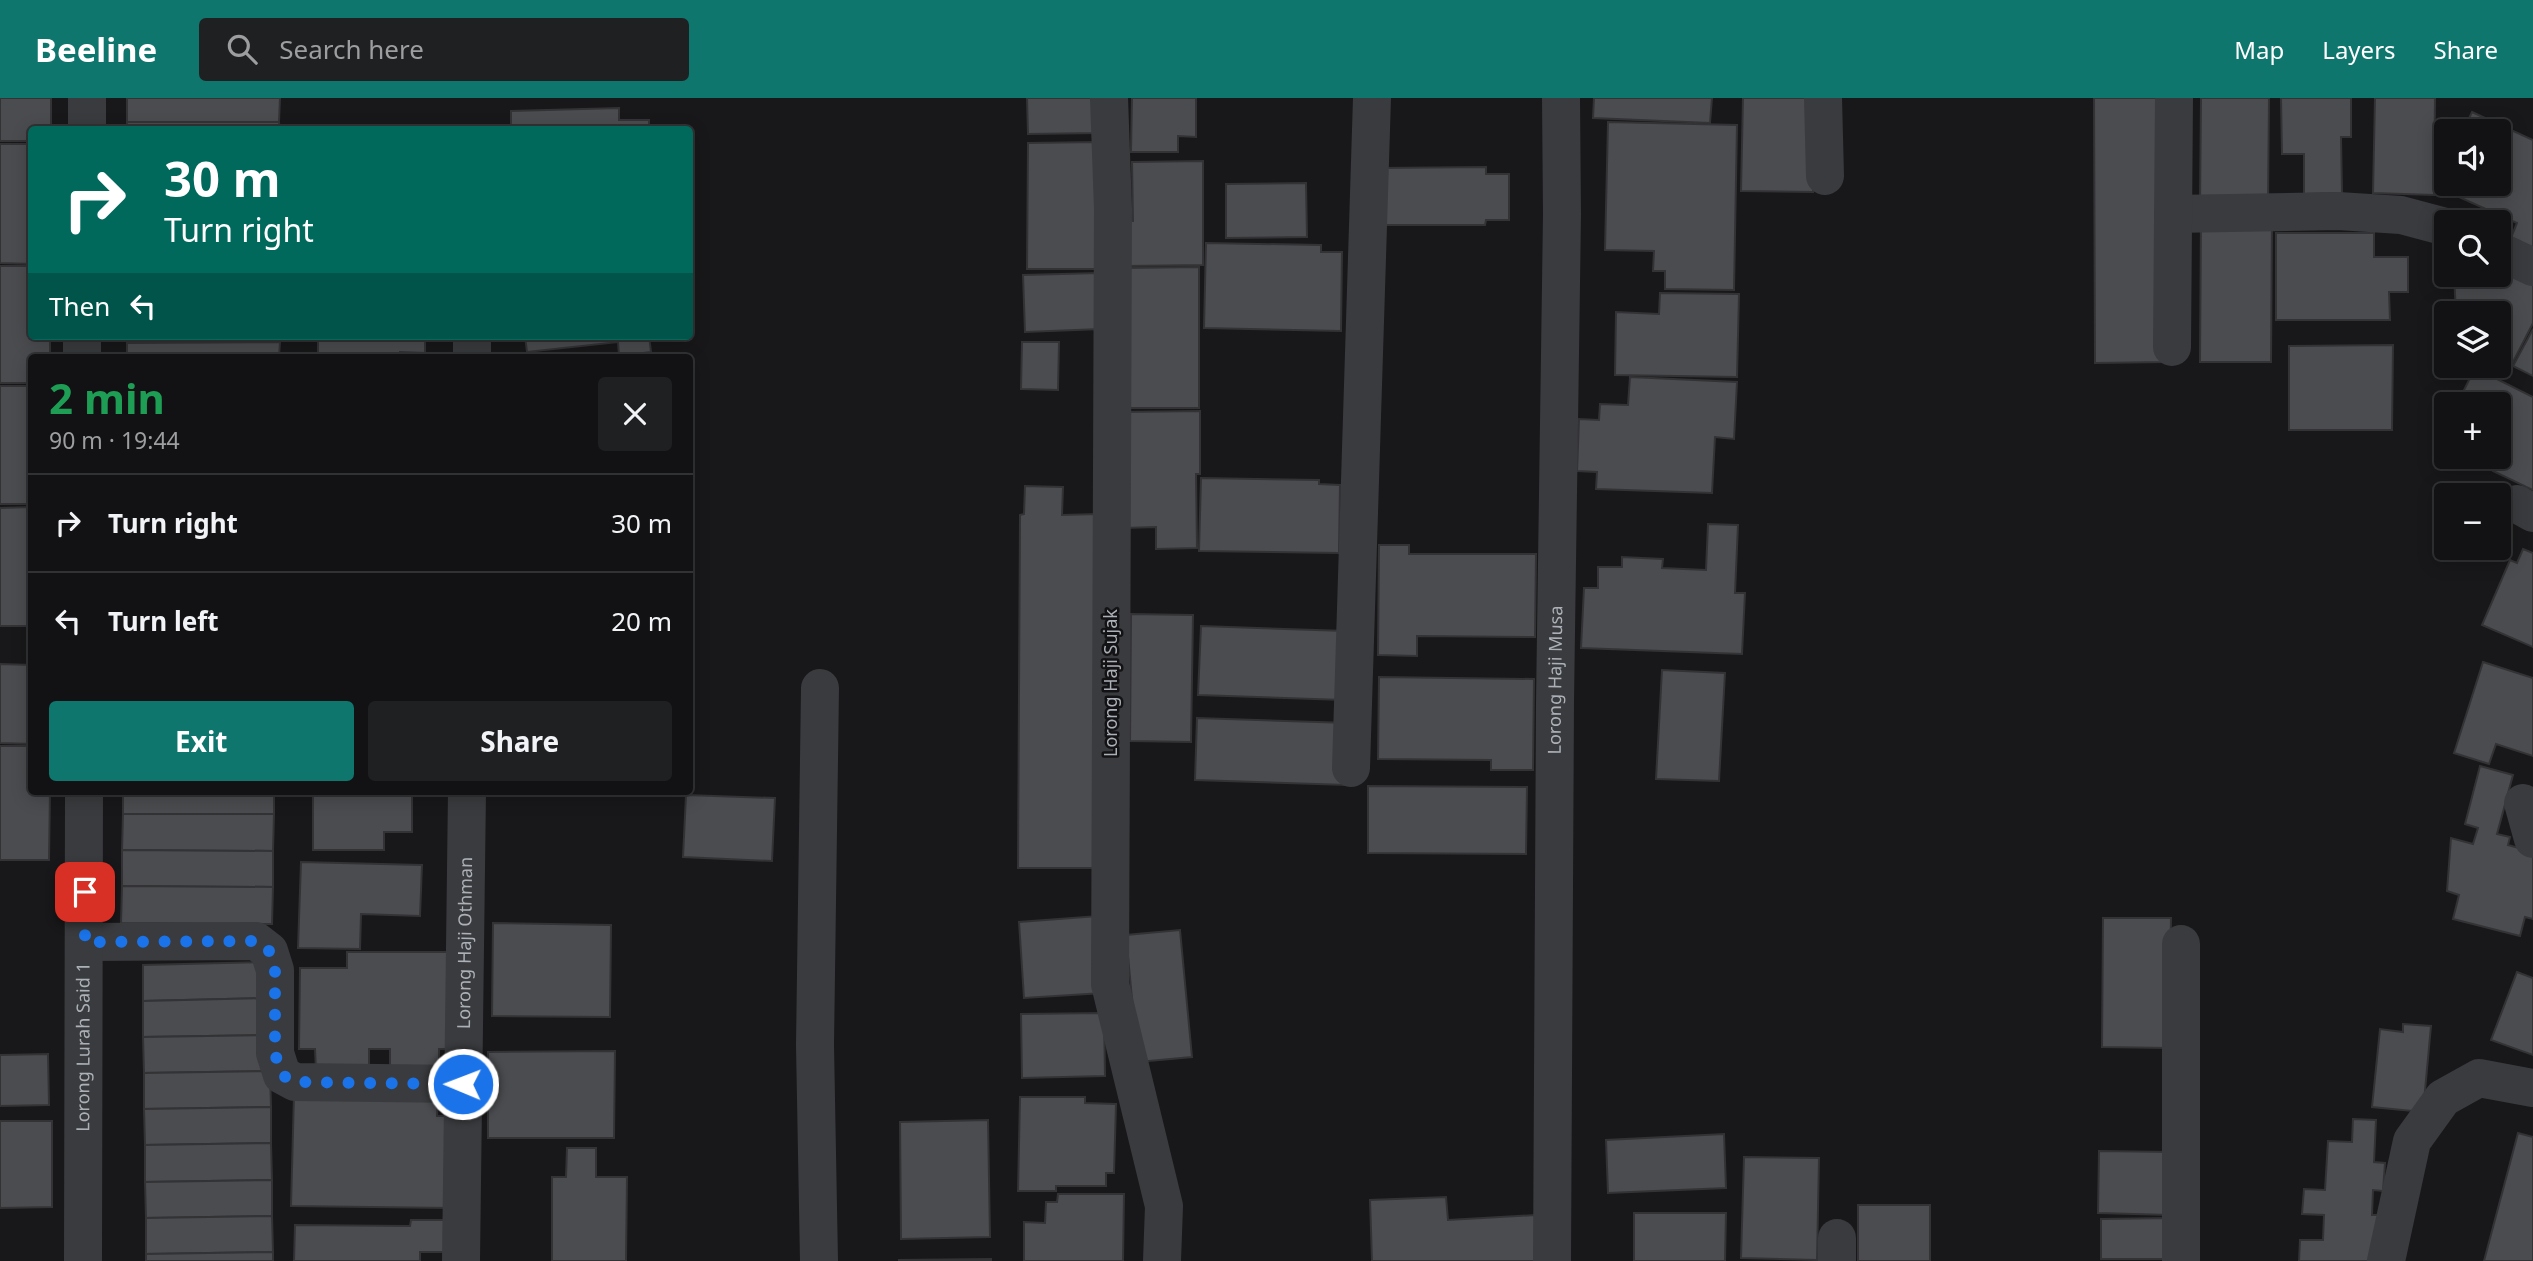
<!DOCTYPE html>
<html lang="en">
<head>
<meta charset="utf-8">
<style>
	body { margin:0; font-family:"Noto Sans",sans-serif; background:#1f2022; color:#f1f3f6; height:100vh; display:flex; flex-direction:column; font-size:26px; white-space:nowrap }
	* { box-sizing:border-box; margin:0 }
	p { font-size:23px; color:#9c9ea0 }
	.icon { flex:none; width:38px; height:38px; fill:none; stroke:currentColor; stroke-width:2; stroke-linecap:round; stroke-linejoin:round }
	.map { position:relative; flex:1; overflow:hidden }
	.sheet { position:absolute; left:28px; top:256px; width:665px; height:441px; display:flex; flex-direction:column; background:#121214; border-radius:7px; box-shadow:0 4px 18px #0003,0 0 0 2px #313234 }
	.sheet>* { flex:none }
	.top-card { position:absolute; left:28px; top:28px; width:665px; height:214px; border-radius:7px; box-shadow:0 4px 18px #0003,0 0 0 2px #313234; background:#00695c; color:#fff; overflow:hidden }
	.fabs { position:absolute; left:2434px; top:21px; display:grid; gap:14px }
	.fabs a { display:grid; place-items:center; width:77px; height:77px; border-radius:7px; background:#121214; box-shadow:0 4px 18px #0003,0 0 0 2px #313234; font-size:35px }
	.pin { position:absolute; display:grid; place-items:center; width:60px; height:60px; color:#fff; margin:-30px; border-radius:14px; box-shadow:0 4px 10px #0006 }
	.me { position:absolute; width:77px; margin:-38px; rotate:271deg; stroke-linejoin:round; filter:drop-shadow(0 0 5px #0008) }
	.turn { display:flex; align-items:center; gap:24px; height:147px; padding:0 21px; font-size:32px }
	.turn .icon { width:91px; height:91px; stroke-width:2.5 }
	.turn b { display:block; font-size:49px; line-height:60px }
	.then { display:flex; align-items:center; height:66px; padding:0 21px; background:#0003; gap:14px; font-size:26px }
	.round { display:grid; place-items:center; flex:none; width:74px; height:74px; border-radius:7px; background:#1f2022 }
	.headline { display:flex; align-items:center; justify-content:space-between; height:119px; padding:0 21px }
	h1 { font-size:42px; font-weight:700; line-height:52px; color:#1e9e55 }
	.action { display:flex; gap:14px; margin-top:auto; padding:14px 21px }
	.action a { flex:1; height:80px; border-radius:7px; background:#0f766e; color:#fff; font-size:28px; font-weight:700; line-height:80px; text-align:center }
	.action a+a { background:#1f2022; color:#f1f3f6 }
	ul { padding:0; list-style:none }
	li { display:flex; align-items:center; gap:21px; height:98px; padding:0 21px; border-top:2px solid #313234 }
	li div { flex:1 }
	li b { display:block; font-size:26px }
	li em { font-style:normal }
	header { display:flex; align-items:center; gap:42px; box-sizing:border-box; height:98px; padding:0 35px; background:#0f766e; color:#fff }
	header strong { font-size:33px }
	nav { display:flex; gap:38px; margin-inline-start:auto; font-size:24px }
	.search { width:490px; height:63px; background:#1f2022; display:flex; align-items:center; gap:18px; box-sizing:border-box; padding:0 24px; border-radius:7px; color:#9c9ea0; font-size:26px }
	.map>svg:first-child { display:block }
</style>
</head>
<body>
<header>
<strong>Beeline</strong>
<div class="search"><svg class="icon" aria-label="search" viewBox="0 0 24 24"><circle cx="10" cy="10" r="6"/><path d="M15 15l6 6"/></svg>Search here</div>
<nav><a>Map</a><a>Layers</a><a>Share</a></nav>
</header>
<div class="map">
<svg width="2533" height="1163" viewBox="0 0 2533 1163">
	<rect width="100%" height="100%" fill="#18181a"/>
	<g fill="#4a4c4f" stroke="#333336" stroke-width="2">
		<path d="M0 0H51V32H32V43H0Z"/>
		<path d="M127 0H280L279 24H127Z"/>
		<path d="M1027 0H1099V35L1028 36Z"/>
		<path d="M1132 0H1196V39L1178 38V54H1131Z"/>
		<path d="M1594 0H1712L1710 25 1593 20Z"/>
		<path d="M1743 0H1815L1813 94 1741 93Z"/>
		<path d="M2094 0H2165L2166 264 2095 265Z"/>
		<path d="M2201 0H2269L2268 107H2200Z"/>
		<path d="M2281 0H2351V39H2341L2342 95 2304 96V56H2282Z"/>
		<path d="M2375 0H2435L2434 97 2373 95Z"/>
		<path d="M619 10V22H649V32H511V13Z"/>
		<path d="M2472 14 2533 42V152L2510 142 2517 125 2450 95 2454 86H2499V33H2463Z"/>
		<path d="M127 24H279L280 32H127Z"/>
		<path d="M1608 24 1737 27 1734 192 1665 191V173H1653L1654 153 1605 152Z"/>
		<path d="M1097 44 1098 171H1027L1028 45Z"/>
		<path d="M0 46H32V166L0 165Z"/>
		<path d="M1203 63V167L1127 168V123H1133L1132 64Z"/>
		<path d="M1486 69V76H1509V122H1486L1485 127H1379V70Z"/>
		<path d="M1306 85 1307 139 1226 140V86Z"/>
		<path d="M2201 118 2272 119 2271 264H2200Z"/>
		<path d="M2276 135H2374V159H2408V194H2389L2390 222H2276Z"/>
		<path d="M1206 145 1321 147V154H1342L1341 233 1204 230Z"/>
		<path d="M2499 162 2533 179V225L2511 268 2499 262V215H2456L2454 177H2499Z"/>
		<path d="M0 168H32V238H50V259H32V285H0Z"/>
		<path d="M1199 169V310H1124V170Z"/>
		<path d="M1099 175 1101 231 1025 234 1023 177Z"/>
		<path d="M1660 195 1739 196 1737 279 1615 277 1616 214 1659 216Z"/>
		<path d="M2533 231V278L2513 268Z"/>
		<path d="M127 238H280V244L127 245Z"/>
		<path d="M318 238H425V255L400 254V259H318Z"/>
		<path d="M525 238H649L651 254 619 258 618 244 527 254Z"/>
		<path d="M280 244 279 259H127V245Z"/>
		<path d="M1022 244H1059L1058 292 1021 291Z"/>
		<path d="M2393 247 2392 332H2289V248Z"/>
		<path d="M2475 270 2533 299V392L2493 373 2499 361 2495 359H2499V306H2457Z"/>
		<path d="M1630 279 1737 284 1734 341 1715 339 1712 395 1596 391 1597 374 1577 373 1579 321 1599 322 1600 306 1628 307Z"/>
		<rect x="0" y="288" width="32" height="118"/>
		<path d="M1200 313V376H1196L1197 450 1156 451V429L1124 430 1123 314Z"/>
		<path d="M1201 380 1319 382V386L1340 387 1339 455 1199 453Z"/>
		<path d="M1025 388 1063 389 1062 417 1097 416 1096 770H1018L1020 417 1024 416Z"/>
		<path d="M32 409V528H0V410Z"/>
		<path d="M1708 426 1738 427 1735 495H1745L1742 556 1581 550 1584 490H1598V469H1622V459L1663 461 1662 470 1706 472Z"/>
		<path d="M1379 447H1409V456H1536L1535 539 1417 538V558L1378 557Z"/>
		<path d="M2523 451 2533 455V549L2482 527 2510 462 2517 465Z"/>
		<path d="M1131 516 1193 517 1191 644 1130 643Z"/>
		<path d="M1201 528 1346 533 1343 602 1198 597Z"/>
		<path d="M2483 564 2533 580V658L2496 646 2489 666 2454 655Z"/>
		<path d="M0 566 32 567V646L0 645Z"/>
		<path d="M1662 572 1725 575 1719 683 1656 681Z"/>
		<path d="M1379 579 1534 581 1533 672H1491V662L1378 661Z"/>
		<path d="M1197 620 1349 625 1347 687 1195 682Z"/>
		<path d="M0 648H32V693H50L49 762H0Z"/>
		<path d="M2480 668 2513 677 2497 736 2510 739 2508 747 2533 754V821L2525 819 2520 838 2453 821 2459 797 2447 793 2451 740 2473 746 2478 730 2465 726Z"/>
		<path d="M1368 688 1527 689 1526 756 1368 755Z"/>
		<rect x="123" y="693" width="151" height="23"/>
		<path d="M313 693H412V734H384V752H313Z"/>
		<path d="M686 697 775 700 772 763 683 759Z"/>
		<path d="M123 716H274L273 753 122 752Z"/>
		<path d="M122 752 273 753V789L122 788Z"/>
		<path d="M301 764 422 767 420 818 361 816 360 851 298 850Z"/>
		<path d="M122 788 273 789 272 826 121 825Z"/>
		<path d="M1098 818 1103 895 1024 900 1019 824Z"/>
		<path d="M2103 820H2171L2169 950 2102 949Z"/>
		<path d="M493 825 611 827 610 919 492 918Z"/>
		<path d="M1180 832 1192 959 1138 964 1126 837Z"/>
		<path d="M347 854H454V951H439V971H390V951H369V973L316 972 315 951H299L300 870H347Z"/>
		<path d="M269 864 270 900 143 903V867Z"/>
		<path d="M2517 874 2533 880V957L2491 942Z"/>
		<path d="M270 900V937L143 939V903Z"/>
		<path d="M1104 915 1105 978 1022 980 1021 916Z"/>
		<path d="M2403 926 2431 928 2423 1014 2372 1009 2380 931 2403 934Z"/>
		<path d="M270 937V973L144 975 143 939Z"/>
		<path d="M615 953 614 1040H488V954Z"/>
		<path d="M48 956 49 1007 0 1008V957Z"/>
		<path d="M270 973 271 1009 144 1011V975Z"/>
		<path d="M294 996 438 999 437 1018H452L450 1110 291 1108Z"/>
		<path d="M1020 999H1085V1005L1116 1006 1114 1075H1106V1088H1056V1093H1018Z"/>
		<path d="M271 1009V1045L145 1047 144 1011Z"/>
		<path d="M2353 1021 2376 1022 2374 1064 2385 1065 2383 1093 2373 1092 2372 1117H2378L2376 1163H2299L2300 1142H2323L2324 1117 2302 1116 2304 1091 2325 1092 2328 1043 2352 1044Z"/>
		<path d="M988 1022 990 1139 901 1141 900 1024Z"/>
		<path d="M0 1023H52V1109L0 1110Z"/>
		<path d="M2518 1035 2533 1039V1163H2484Z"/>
		<path d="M1724 1036 1726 1090 1608 1095 1606 1042Z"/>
		<path d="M271 1045 272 1082 145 1084V1047Z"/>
		<path d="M567 1050H596V1079H627L626 1163H552V1079H566Z"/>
		<path d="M2099 1053 2171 1054 2170 1117 2098 1115Z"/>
		<path d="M1744 1059 1819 1060 1817 1162 1741 1160Z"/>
		<path d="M272 1082V1118L146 1120 145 1084Z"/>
		<path d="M1058 1096H1124L1123 1163H1024V1124L1045 1125 1046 1104H1057Z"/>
		<path d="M1446 1099 1448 1122 1535 1117 1537 1163H1372L1370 1102Z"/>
		<rect x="1858" y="1107" width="72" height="56"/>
		<path d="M1634 1115H1726L1725 1163H1634Z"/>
		<path d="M272 1118 273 1154 146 1156V1120Z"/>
		<path d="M2171 1120V1161H2101V1121Z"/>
		<path d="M411 1122H448L447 1154H420V1163H294L295 1127 410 1128Z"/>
		<path d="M273 1154V1163H146V1156Z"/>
		<path d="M991 1161V1163H899V1162Z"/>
	</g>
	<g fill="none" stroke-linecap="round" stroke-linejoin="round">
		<g stroke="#3a3b3e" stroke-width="38">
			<path d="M1109 0 1113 111 1110 886 1164 1108 1162 1163"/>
			<path d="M1823 0 1825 78"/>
			<path d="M87 32V0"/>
			<path d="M2173 116 2338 113 2401 117 2446 129"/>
			<path d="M2499 153 2533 169"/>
			<path d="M82 238V259"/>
			<path d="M2172 249 2174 0"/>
			<path d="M472 259V238"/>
			<path d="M2517 406 2533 415"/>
			<path d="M1351 670 1372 0"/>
			<path d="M2523 705 2533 741"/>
			<path d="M85 844 256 843 269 853 275 872V955L282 977 295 984 463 986"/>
			<path d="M1837 1140V1163"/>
			<path id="s1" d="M83 1163 84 693"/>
			<path id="s2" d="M461 1163 467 693"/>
			<path d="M819 1163 815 947 820 590"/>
			<path id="s3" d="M1552 1163 1555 604 1562 116 1561 0"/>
			<path d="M2181 1163V846"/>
			<path d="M2386 1163 2412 1043 2443 1000 2479 980 2533 990"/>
		</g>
	</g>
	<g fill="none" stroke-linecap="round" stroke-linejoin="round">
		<path stroke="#1a73e8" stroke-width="12" stroke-dasharray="0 21.6" d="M85 794V844L257 843 269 853 275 872V956L282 977 295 984 463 986"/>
	</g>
	<g text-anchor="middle" stroke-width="5" stroke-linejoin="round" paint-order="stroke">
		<g font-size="18" fill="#acb1b8" stroke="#131315">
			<text dy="6" stroke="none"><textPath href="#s3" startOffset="581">Lorong Haji Musa</textPath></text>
			<text transform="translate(1111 585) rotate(-90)" y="6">Lorong Haji Sujak</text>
			<text dy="6" stroke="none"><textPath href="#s2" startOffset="318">Lorong Haji Othman</textPath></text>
			<text dy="6" stroke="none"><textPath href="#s1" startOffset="214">Lorong Lurah Said 1</textPath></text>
		</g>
	</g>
</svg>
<div class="fabs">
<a><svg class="icon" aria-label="sound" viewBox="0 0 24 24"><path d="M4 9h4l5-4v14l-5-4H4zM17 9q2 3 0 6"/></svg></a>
<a><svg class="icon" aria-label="search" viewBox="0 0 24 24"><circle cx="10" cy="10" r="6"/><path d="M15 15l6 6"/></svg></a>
<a><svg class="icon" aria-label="layers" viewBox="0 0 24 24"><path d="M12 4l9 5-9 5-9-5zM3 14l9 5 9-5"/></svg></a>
<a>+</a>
<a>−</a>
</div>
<div class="pin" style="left:85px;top:794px;background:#d93025"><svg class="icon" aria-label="arrive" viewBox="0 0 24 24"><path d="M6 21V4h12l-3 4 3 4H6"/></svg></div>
<svg class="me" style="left:463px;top:986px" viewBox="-20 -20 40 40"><circle r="17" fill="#1a73e8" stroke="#fff" stroke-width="3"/><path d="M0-11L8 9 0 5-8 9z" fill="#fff"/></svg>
<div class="top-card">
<div class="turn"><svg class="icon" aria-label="right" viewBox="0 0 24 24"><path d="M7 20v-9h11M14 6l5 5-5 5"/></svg><div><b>30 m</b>Turn right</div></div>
<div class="then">Then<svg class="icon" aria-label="left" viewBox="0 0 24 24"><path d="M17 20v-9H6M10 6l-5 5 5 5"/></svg></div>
</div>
<section class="sheet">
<div class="headline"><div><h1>2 min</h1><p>90 m · 19:44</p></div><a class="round"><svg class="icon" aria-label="close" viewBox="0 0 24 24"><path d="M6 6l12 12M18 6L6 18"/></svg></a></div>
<ul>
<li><svg class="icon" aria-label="right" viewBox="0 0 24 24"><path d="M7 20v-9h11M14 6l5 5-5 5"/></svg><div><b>Turn right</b></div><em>30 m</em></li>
<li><svg class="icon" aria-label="left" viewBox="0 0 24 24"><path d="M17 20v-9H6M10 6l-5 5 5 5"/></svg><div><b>Turn left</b></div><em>20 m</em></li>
</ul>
<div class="action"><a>Exit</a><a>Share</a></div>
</section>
</div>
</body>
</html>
